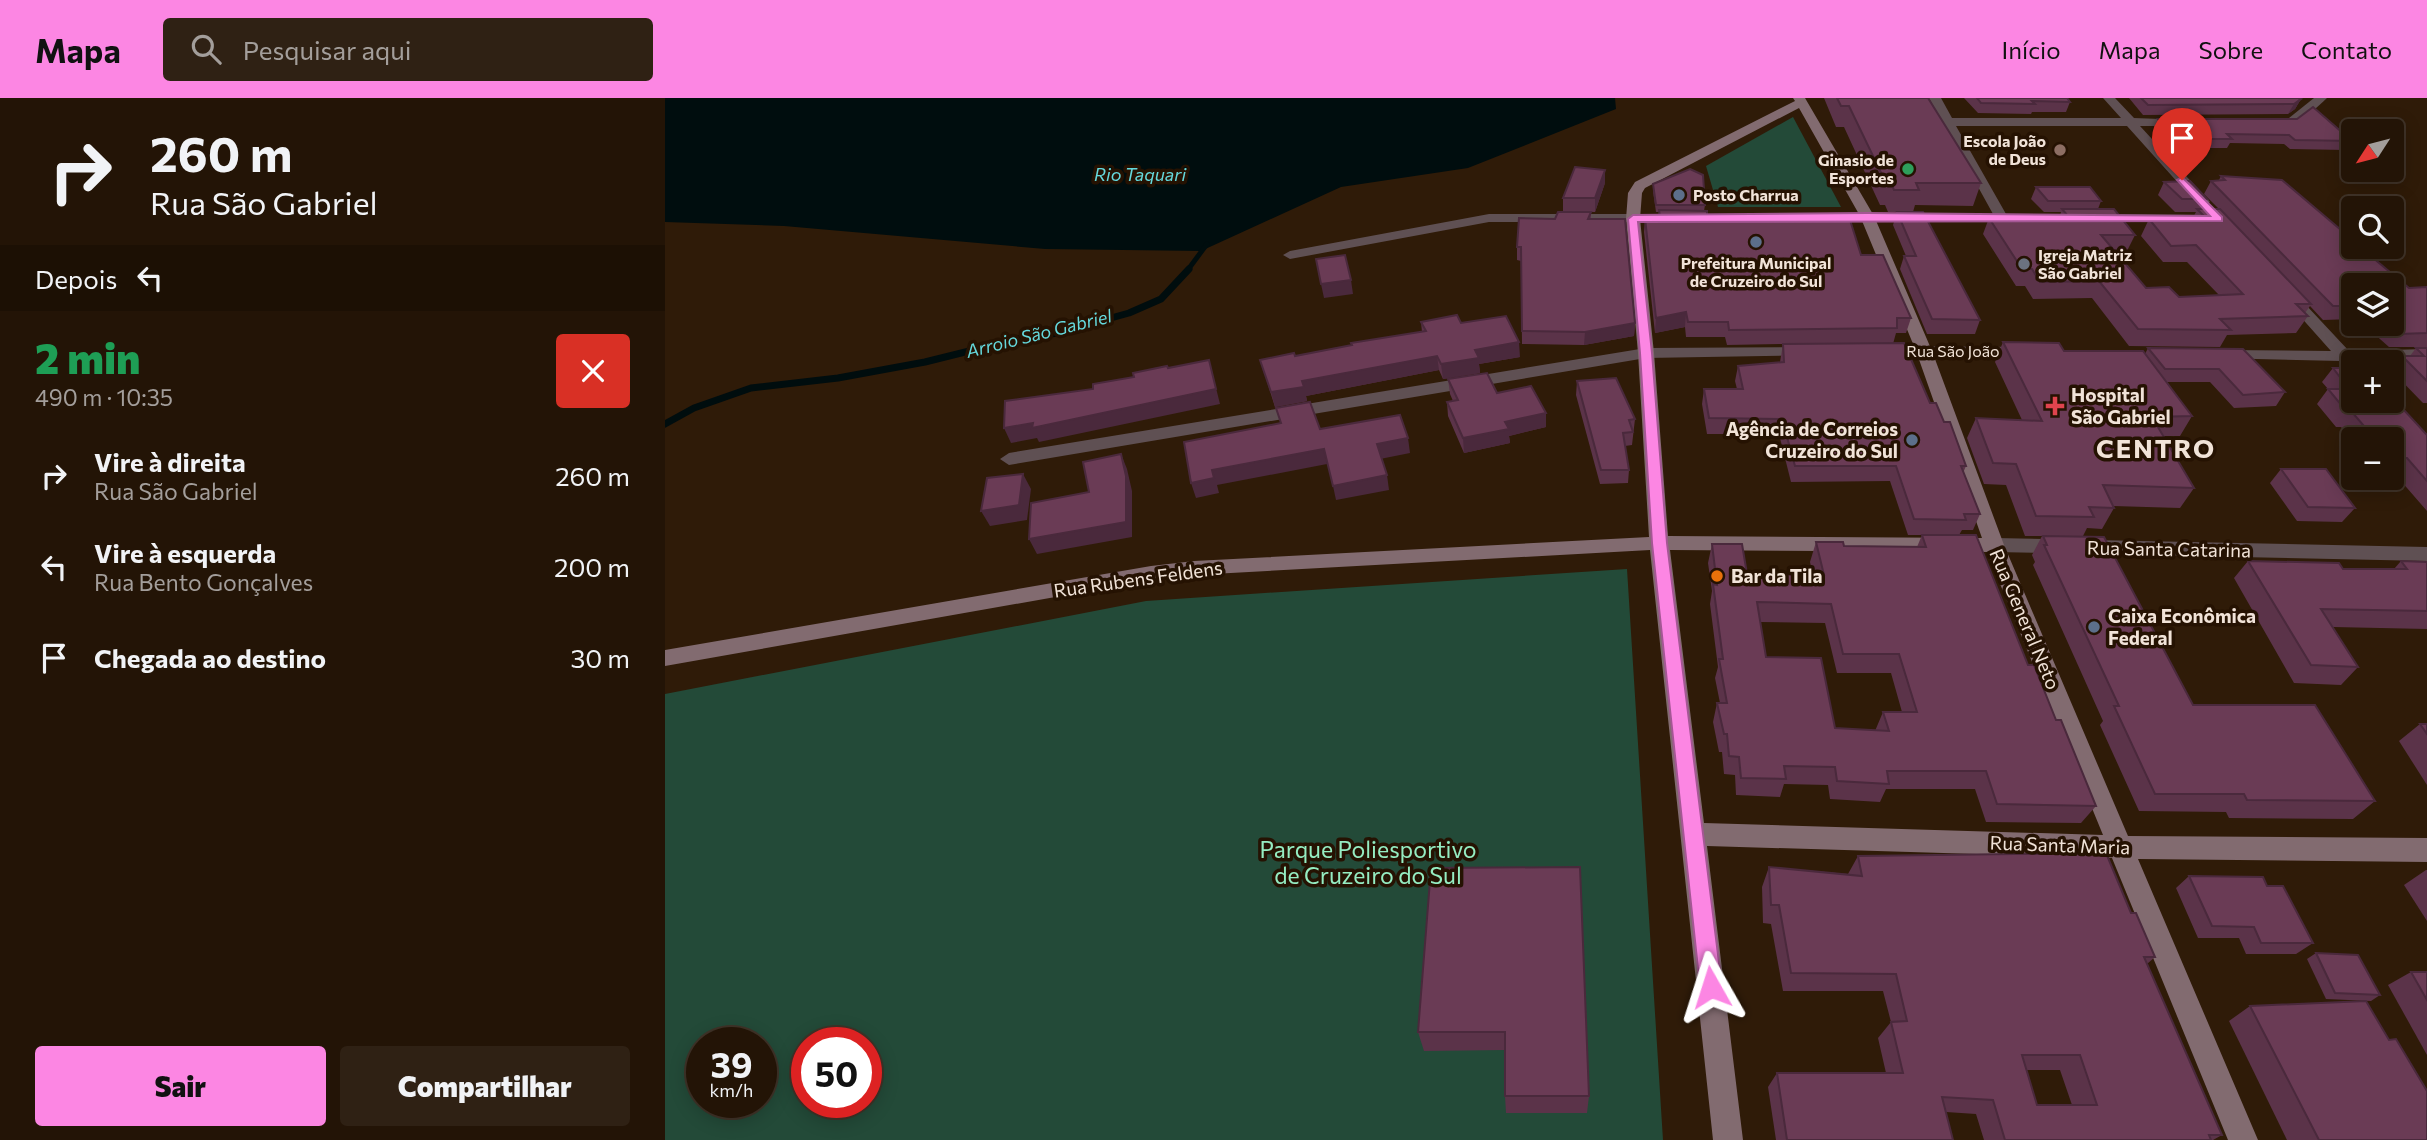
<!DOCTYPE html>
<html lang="pt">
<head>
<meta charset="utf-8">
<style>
	body { margin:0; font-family:Commissioner,sans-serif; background:#2f2114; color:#f1f3f6; height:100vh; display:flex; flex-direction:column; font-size:26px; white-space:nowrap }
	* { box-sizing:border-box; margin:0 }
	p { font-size:23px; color:#a39e9b }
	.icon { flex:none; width:38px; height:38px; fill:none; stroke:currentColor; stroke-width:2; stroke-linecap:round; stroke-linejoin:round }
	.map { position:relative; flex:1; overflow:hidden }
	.side { display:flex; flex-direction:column; background:#231406; width:665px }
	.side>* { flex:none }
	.guide { background:#231406; color:#f1f3f6; overflow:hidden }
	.needle { width:46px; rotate:234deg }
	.fabs { position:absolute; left:1676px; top:21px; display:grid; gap:14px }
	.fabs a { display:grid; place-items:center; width:63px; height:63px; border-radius:7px; background:#231406; box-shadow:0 4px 18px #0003,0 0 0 2px #403328; font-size:35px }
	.speed { position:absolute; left:21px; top:929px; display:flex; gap:14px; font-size:35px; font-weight:700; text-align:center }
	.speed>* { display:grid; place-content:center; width:91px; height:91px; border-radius:50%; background:#231406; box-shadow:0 4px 18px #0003,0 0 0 2px #403328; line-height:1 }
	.speed small { font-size:18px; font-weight:400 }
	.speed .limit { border:10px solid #d22; background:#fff; color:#111 }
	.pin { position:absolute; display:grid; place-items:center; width:60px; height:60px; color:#fff; margin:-72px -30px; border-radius:50% 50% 50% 0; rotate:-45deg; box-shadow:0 0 7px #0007 }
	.pin .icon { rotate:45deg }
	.me { position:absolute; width:77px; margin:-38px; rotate:354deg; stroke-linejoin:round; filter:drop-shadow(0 0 5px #0008) }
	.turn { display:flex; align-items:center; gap:24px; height:147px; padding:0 35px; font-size:32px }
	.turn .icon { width:91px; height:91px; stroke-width:2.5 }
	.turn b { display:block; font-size:49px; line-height:60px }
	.then { display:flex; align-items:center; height:66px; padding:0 35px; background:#0003; gap:14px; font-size:26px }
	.round { display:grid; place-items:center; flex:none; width:74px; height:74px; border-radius:7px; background:#2f2114 }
	.head { display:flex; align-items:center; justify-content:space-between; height:119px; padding:0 35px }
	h1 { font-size:42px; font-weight:800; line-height:52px; color:#1e9e55 }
	.action { display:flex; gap:14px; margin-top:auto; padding:14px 35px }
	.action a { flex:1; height:80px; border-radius:7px; background:#fc86e3; color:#111; font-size:28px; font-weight:800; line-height:80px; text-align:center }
	.action a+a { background:#2f2114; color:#f1f3f6 }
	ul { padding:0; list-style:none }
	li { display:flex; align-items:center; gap:21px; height:91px; padding:0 35px }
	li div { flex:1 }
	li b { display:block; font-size:26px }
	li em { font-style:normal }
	header { display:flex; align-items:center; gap:42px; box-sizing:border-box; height:98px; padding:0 35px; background:#fc86e3; color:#111 }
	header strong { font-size:33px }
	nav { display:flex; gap:38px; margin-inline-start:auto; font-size:24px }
	.search { width:490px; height:63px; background:#2f2114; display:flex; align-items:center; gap:18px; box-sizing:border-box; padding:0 24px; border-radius:7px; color:#a39e9b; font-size:26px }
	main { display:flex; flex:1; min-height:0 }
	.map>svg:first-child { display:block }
</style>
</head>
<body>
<header>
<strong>Mapa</strong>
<div class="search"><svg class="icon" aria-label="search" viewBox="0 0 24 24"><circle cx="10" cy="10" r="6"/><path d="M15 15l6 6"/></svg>Pesquisar aqui</div>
<nav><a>Início</a><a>Mapa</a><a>Sobre</a><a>Contato</a></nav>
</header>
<main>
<section class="side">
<div class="guide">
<div class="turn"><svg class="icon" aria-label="right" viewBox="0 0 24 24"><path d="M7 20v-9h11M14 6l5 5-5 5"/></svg><div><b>260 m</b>Rua São Gabriel</div></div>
<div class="then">Depois<svg class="icon" aria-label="left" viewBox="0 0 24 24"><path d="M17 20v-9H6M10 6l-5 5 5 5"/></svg></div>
</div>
<div class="head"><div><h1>2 min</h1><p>490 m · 10:35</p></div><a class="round" style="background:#d93025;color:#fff"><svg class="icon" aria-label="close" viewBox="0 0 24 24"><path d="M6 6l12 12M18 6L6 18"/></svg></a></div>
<ul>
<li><svg class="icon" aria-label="right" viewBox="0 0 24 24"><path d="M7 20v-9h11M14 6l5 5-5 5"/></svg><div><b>Vire à direita</b><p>Rua São Gabriel</p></div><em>260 m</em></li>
<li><svg class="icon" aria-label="left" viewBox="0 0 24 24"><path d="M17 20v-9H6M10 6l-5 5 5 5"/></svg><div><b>Vire à esquerda</b><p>Rua Bento Gonçalves</p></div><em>200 m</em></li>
<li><svg class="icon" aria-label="arrive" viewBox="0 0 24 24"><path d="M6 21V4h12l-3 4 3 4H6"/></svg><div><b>Chegada ao destino</b></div><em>30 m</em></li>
</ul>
<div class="action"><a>Sair</a><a>Compartilhar</a></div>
</section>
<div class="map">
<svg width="1762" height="1042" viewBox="0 0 1762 1042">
	<rect width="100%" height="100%" fill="#2f1b08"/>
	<g fill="#234a38" fill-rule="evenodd">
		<path d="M1128 19 1176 109H1053L1041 68Z"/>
		<path d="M962 471 998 1042H0V596L481 503ZM37 945H96V1004H37ZM142 945H201V1004H142Z"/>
	</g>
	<path fill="#000d0e" d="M0 0H950L951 11 803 70 676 89 536 153 380 151 119 128 0 124Z"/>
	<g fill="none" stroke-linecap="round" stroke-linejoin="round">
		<path stroke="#000d0e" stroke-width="5" d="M522 173 542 146"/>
		<path stroke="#000d0e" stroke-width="7" d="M0 326 29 310 86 290 173 280 260 264 353 241 392 235 464 215 496 201 524 171"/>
		<g fill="#5f5053" fill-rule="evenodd">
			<path d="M1264 0H1276L1287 20H1456L1438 0H1450L1469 20 1523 22V26L1519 28H1475L1545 104 1538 108 1533 107 1462 28H1291L1341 116 1361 117V123L1041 124 1034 120 1041 116H1328Z"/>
			<path d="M1649 0H1662C1647 15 1618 39 1597 24L1603 20H1624Z"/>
			<path d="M824 116H1009L1016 120 1009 124H824L625 161 618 157 625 153Z"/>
			<path d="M1430 116 1554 117 1561 121 1554 125 1425 123 1423 120Z"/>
			<path d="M1621 190 1626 191 1684 253 1762 251V261L1692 263 1685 269 1675 263 1549 260 1547 257 1549 254 1555 252 1666 253 1616 197 1614 194Z"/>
			<path d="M1215 248 1362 249 1370 254 1362 259 1209 256 1207 253 1209 250Z"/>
			<path d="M1145 249 1151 251 1153 254 1151 257 981 260 344 367 335 361 344 355 981 250Z"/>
			<path d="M1329 440 1762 449V463L1329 454 1322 452 1319 447 1322 442Z"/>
		</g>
		<path fill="#826b70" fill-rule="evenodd" d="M1128 0H1140L1209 118 1267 253 1339 447 1463 738 1762 740V764L1473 761 1593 1042H1563L1447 760 1042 748 1078 1042H1048L985 452 529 477 486 482 0 568V552L486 468 529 463 984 439 973 255 961 121 963 95 970 84 1130 3ZM1134 10 1195 118 1251 253 1317 440 1003 438 989 255 975 121 977 95 980 90ZM1005 452 1322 454 1438 737 1039 725Z"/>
	</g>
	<g fill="#5b3349" fill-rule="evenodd">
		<path d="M1159 0H1263L1316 85 1308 108 1250 107 1248 114 1315 222 1310 236H1262L1235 171 1239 158H1241L1228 127 1232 114H1223L1220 107H1215L1179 29H1171Z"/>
		<path d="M1299 0H1402L1405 4 1401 14H1367L1366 16 1313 15Z"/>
		<path d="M1464 0H1633L1636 1 1630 11 1623 16 1478 17Z"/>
		<path d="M1493 21 1687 43 1681 52 1625 51 1619 46 1565 45 1562 50H1516L1511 44H1502L1489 30Z"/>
		<path d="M1556 78 1744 190 1762 189V249H1724L1698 226H1727L1689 187V221L1658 222 1645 208 1640 215 1643 218 1631 235 1562 237 1555 249 1464 248 1427 200 1368 201 1360 188H1351L1318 136 1324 120 1395 118 1396 114H1379L1366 101 1371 89 1436 103 1433 111 1470 137 1462 153H1449L1481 190 1514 199 1554 197 1522 164H1498L1476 138 1484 121H1527L1531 114H1510L1493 97 1499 84 1542 101 1537 111H1554L1539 96 1546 83 1554 82Z"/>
		<path d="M940 85 930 114H898V100Z"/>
		<path d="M988 86 1040 107 1039 113 1042 119 1196 157 1246 220 1241 235H1231L1228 246 1265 305 1279 324 1301 368 1298 375 1315 416 1308 432H1297L1294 437 1363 567 1431 708 1416 725 1321 724 1310 691H1221L1215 704 1165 701 1163 687 1119 686 1115 699 1071 697 1070 677 1059 676 1057 654H1054L1048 624 1052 605H1055L1050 580 1053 569 1045 506 1047 493 1043 465 1047 446 1082 476 1148 477 1145 464 1151 444 1179 448 1252 449 1257 437H1243L1225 383 1126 384 1114 336H1042L1037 306 1039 291H1072L1070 283 1073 268 1115 264 1118 246 1062 247 1060 239H1021L1020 229 990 235 979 134 980 120 993 119 994 114H991L988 93ZM1095 524 1160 525 1172 575H1226L1237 614H1218L1210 633 1170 630 1101 559Z"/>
		<path d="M926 114V121L970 225 969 238 919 247 857 246 856 163 852 162V149L890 121Z"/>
		<path d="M756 224 796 225 855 259 814 266 815 275 778 281 774 272 641 298 642 303 610 309 595 262 630 258 757 234Z"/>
		<path d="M1338 244 1399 253 1480 256 1483 250 1578 251 1620 294 1611 308 1569 310 1545 284H1502L1527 318 1515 338H1499L1529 390 1515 410 1448 408 1449 410 1437 431 1422 430 1418 438 1528 607 1710 703 1688 721 1564 720 1561 714 1474 713 1435 627 1438 623 1368 467 1370 464 1367 457 1377 438H1360L1341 387 1319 386 1302 340 1311 320 1357 322 1330 264Z"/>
		<path d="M1751 250H1762V305H1758L1727 273V270L1737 258H1745Z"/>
		<path d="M1668 270 1762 337V413L1729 375H1727V341H1689V344L1676 329H1671L1652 306 1663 291 1657 284Z"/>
		<path d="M783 281 832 295 881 329 844 338 845 345 799 355 783 318 782 304 788 303 785 296Z"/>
		<path d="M912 283 970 321 967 347 960 348 964 372 963 385 935 386 911 297Z"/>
		<path d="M1616 371 1690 410 1677 424 1632 423 1605 385Z"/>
		<path d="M1583 463 1678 471H1729L1736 463 1762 464V531L1668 529 1693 569 1676 587 1629 585 1569 480Z"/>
		<path d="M1755 626H1762V687L1734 643Z"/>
		<path d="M1193 758 1466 815 1490 859 1482 866 1557 1037 1548 1042H1319L1311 1016 1281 1014 1288 1042H1111L1103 989 1112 975H1221L1213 940 1226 924 1218 893H1118L1106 826 1098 825 1097 789 1104 769 1183 776ZM1361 972H1395L1407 1007H1372Z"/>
		<path d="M766 770 924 998 922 1015H841L840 998V952L759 953 753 934Z"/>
		<path d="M1761 772H1762V823L1739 787Z"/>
		<path d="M1524 778 1602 788 1648 845 1631 856H1581L1574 840H1533L1511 790Z"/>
		<path d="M1651 855 1715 897 1706 903 1661 901 1642 861Z"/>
		<path d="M1746 874H1762V957L1723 887Z"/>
		<path d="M1585 908 1724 942 1762 1042H1622L1564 923Z"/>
	</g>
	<g fill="#4a293c">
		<path d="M1636 1 1630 11 1623 16 1629 6Z"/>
		<path d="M940 72V85L930 114V100Z"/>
		<path d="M686 182 688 196 659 200 656 186Z"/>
		<path d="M1021 214 1020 229 990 235 991 220Z"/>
		<path d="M970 225 969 238 919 247 920 234Z"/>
		<path d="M854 244 855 259 814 266 815 275 778 281 776 266 810 252Z"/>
		<path d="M772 258 774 272 641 298 642 303 610 309 606 294 637 283Z"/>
		<path d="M544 262 555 306 374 344 372 340 346 345 339 330Z"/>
		<path d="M881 315V329L844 338 845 345 799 355 798 340 840 324Z"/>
		<path d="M743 340 745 355 715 361 712 346Z"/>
		<path d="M659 351 662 366 552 387 554 395 531 400 526 385 547 372Z"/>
		<path d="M456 356 462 371 467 393V439L372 456 364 441 461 378Z"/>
		<path d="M358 376 366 391 362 422 325 428 316 413Z"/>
		<path d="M722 377 724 392 671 402 668 388Z"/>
	</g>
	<g fill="#6a3b55" stroke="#4a293c" stroke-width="2" fill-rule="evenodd">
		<path d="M1172 0H1263L1316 85H1251L1254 92H1229L1226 85H1221L1184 8H1176Z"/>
		<path d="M1312 0H1402L1405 4 1367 3 1370 6 1316 5Z"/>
		<path d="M1476 0H1633L1636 1 1629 6 1483 7Z"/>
		<path d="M1648 9 1687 43 1630 42 1624 37 1562 36 1567 41H1520L1515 35H1506L1493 21H1632Z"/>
		<path d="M910 69 940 72 930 100H898Z"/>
		<path d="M1025 71 1038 77 1040 107H991L988 86Z"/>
		<path d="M1556 78 1617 82 1689 143V149H1695L1744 190 1762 189V235L1734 236 1723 226H1727V187H1689V208H1668L1546 83 1560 82Z"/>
		<path d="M1525 83 1542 101H1517L1499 84Z"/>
		<path d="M1371 89H1425L1436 103H1383Z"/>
		<path d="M1397 111H1449L1470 137H1436L1481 190 1504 189 1514 199 1578 196 1531 147 1506 148 1484 121H1542L1532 111H1555L1646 206H1631L1643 218 1555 221 1566 232 1473 231 1434 183 1375 184 1367 171H1357L1324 120 1403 118Z"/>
		<path d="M994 112 1042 113V119L1185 122 1196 157H1218L1246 220H1232V230L1064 232 1063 224H1023L1021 214 991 220 980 120 995 119Z"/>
		<path d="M893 114H926L923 121H960L970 225 920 234 857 233 856 149H852L854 120 890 121Z"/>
		<path d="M1232 114H1258L1315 222 1267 221 1239 158H1251Z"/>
		<path d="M680 157 686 182 656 186 651 161Z"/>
		<path d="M792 217 796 225 841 218 854 244 810 252 814 260 776 266 772 258 637 283 639 289 606 294 595 262 629 255 630 258 687 247 686 245 761 233 756 224Z"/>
		<path d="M1338 244 1394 245 1399 253H1478L1527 318 1487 319 1529 390 1438 387 1449 410 1424 409 1429 419 1371 418 1351 366 1328 365 1311 320 1377 323Z"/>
		<path d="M1239 245 1265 305H1271L1279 324H1285L1301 368H1296L1315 416H1299L1301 422 1249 421 1231 368H1130L1117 321 1044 320 1039 291H1078L1073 268 1119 264 1118 246Z"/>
		<path d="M1483 250 1578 251 1620 294 1578 297 1554 271H1500Z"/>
		<path d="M1751 250H1762V283L1737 258H1759Z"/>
		<path d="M544 262 551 291 367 330 368 325 339 330 340 303 428 291V286L469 279 468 275 502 268 503 270Z"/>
		<path d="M1668 270H1689V303H1727V299L1762 337V383L1742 360H1727V341H1710L1687 314H1682L1663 291H1684Z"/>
		<path d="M822 275 832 295 866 288 881 315 840 324 844 331 798 340 782 304 793 302 783 281Z"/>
		<path d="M951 280 970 321 964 322 968 334 958 335 964 372H936L912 283Z"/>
		<path d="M645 304 655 331 735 317 743 340 712 346 722 377 668 388 659 351 547 372 549 380 526 385 519 344 616 325 611 310Z"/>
		<path d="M456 356 461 378V424L364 441 366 405 424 394 418 364Z"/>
		<path d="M1616 371H1661L1690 410 1643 409Z"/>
		<path d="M358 376 354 407 316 413 322 380Z"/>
		<path d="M1257 437H1311L1363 567H1369L1391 622H1396L1431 708 1332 706 1321 673H1222L1224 686 1172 683 1170 669 1119 668 1121 681 1076 680 1074 659 1064 658 1062 636H1059L1052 605H1062L1054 561H1058L1048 486 1052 487 1047 446H1077L1082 476 1159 477 1151 444H1178L1179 448 1261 449ZM1092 504 1166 506 1178 556H1234L1252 614H1218L1224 633 1170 630 1156 560 1101 559Z"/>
		<path d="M1378 438 1439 439 1528 607H1650L1710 703 1582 702 1579 696H1490L1449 608H1454L1379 447H1382Z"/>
		<path d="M1583 463 1674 465 1678 471H1742L1736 463 1762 464V513L1656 511 1693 569 1646 567Z"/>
		<path d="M1755 626H1762V636Z"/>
		<path d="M1441 755 1466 815H1471L1490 859H1479L1557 1037H1544L1546 1042H1340L1328 1002 1277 999 1288 1042H1122L1112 975H1238L1226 924 1242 923 1231 876 1126 875 1114 807H1106L1104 769 1197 778 1193 758ZM1357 957H1415L1432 1007H1372Z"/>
		<path d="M915 769 924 998H840V934H753L766 770Z"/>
		<path d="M1524 778 1598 779 1602 788H1618L1648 845H1596L1589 829 1547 828Z"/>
		<path d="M1651 855 1693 857 1715 897 1670 895Z"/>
		<path d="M1746 874H1762V902Z"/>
		<path d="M1701 903 1724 942 1731 941 1762 993V1042H1654L1585 908Z"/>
	</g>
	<path fill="#fc86e3" stroke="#a45794" stroke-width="2" d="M1517 79 1557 119V123L973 124 987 255 1002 445 1057 889 1053 896 1046 899 1039 896 1035 889 987 445 975 255 963 121 968 117 1202 115 1545 118 1514 84 1512 82Z"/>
	<circle fill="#8d6e63" stroke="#251202" stroke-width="2.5" cx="1395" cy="52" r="7"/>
	<circle fill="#2e9e5b" stroke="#251202" stroke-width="2.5" cx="1243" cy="71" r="7"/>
	<g fill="#5c6f8a" stroke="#251202" stroke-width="2.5">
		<circle cx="1014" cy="97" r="7"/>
		<circle cx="1091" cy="144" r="7"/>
		<circle cx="1247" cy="342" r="7"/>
		<circle cx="1429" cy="529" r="7"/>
	</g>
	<circle fill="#6b7280" stroke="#251202" stroke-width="2.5" cx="1359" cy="166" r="7"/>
	<path fill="#e0444e" stroke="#251202" stroke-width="2.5" d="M1386.5 297.5h7v7h7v7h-7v7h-7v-7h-7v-7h7z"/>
	<circle fill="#e8710a" stroke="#251202" stroke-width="2.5" cx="1052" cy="478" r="7"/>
	<g text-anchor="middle" stroke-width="7" stroke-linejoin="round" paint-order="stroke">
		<g font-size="16" font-weight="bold" fill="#f1e3d8" stroke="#251202" text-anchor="end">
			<text x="1381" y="49">Escola João<tspan x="1381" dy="18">de Deus</tspan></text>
			<text x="1229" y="68">Ginasio de<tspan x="1229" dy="18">Esportes</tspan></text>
			<text x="1028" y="103" text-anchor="start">Posto Charrua</text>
			<text x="1373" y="163" text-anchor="start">Igreja Matriz<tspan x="1373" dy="18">São Gabriel</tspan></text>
			<text x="1091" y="171" text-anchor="middle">Prefeitura Municipal<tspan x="1091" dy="18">de Cruzeiro do Sul</tspan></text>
		</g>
		<g font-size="16" fill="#f1e3d8" stroke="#251202">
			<text x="1288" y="259">Rua São João</text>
		</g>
		<g font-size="18" font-style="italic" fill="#65d9dd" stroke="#251202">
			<text x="475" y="83">Rio Taquari</text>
			<text transform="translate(374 236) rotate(-14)" y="6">Arroio São Gabriel</text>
		</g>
		<g font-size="19" font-weight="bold" fill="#f1e3d8" stroke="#251202" text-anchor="start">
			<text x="1406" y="304">Hospital<tspan x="1406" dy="22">São Gabriel</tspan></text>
			<text x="1233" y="338" text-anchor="end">Agência de Correios<tspan x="1233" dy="22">Cruzeiro do Sul</tspan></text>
			<text x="1066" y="485">Bar da Tila</text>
			<text x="1443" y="525">Caixa Econômica<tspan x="1443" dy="22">Federal</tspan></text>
		</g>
		<g font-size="19" fill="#f1e3d8" stroke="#251202">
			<text transform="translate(1504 451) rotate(1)" y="7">Rua Santa Catarina</text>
			<text transform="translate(473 481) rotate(-8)" y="7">Rua Rubens Feldens</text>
			<text transform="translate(1360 521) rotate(67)" y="7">Rua General Neto</text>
			<text transform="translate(1395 747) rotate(2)" y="7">Rua Santa Maria</text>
		</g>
		<g font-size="23" fill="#95edc2" stroke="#251202">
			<text x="703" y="760">Parque Poliesportivo<tspan x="703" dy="26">de Cruzeiro do Sul</tspan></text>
		</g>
		<g font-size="26" font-weight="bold" letter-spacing="2" fill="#f1e3d8" stroke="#251202">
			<text x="1491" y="360">CENTRO</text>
		</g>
	</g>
</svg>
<div class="fabs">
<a><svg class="needle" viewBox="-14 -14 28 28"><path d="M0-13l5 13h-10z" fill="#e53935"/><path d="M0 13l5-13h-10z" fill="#a39e9b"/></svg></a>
<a><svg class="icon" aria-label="search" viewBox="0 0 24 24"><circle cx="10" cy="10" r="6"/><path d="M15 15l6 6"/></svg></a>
<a><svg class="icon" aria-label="layers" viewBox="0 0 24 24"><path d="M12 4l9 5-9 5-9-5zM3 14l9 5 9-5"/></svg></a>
<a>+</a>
<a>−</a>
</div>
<div class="speed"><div>39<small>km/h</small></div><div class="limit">50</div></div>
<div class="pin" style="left:1517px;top:82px;background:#d93025"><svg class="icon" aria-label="arrive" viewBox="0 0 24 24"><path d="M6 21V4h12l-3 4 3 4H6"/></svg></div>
<svg class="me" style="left:1046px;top:889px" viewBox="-20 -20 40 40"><path d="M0-17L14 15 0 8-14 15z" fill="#fc86e3" stroke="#fff" stroke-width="4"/></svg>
</div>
</main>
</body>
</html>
